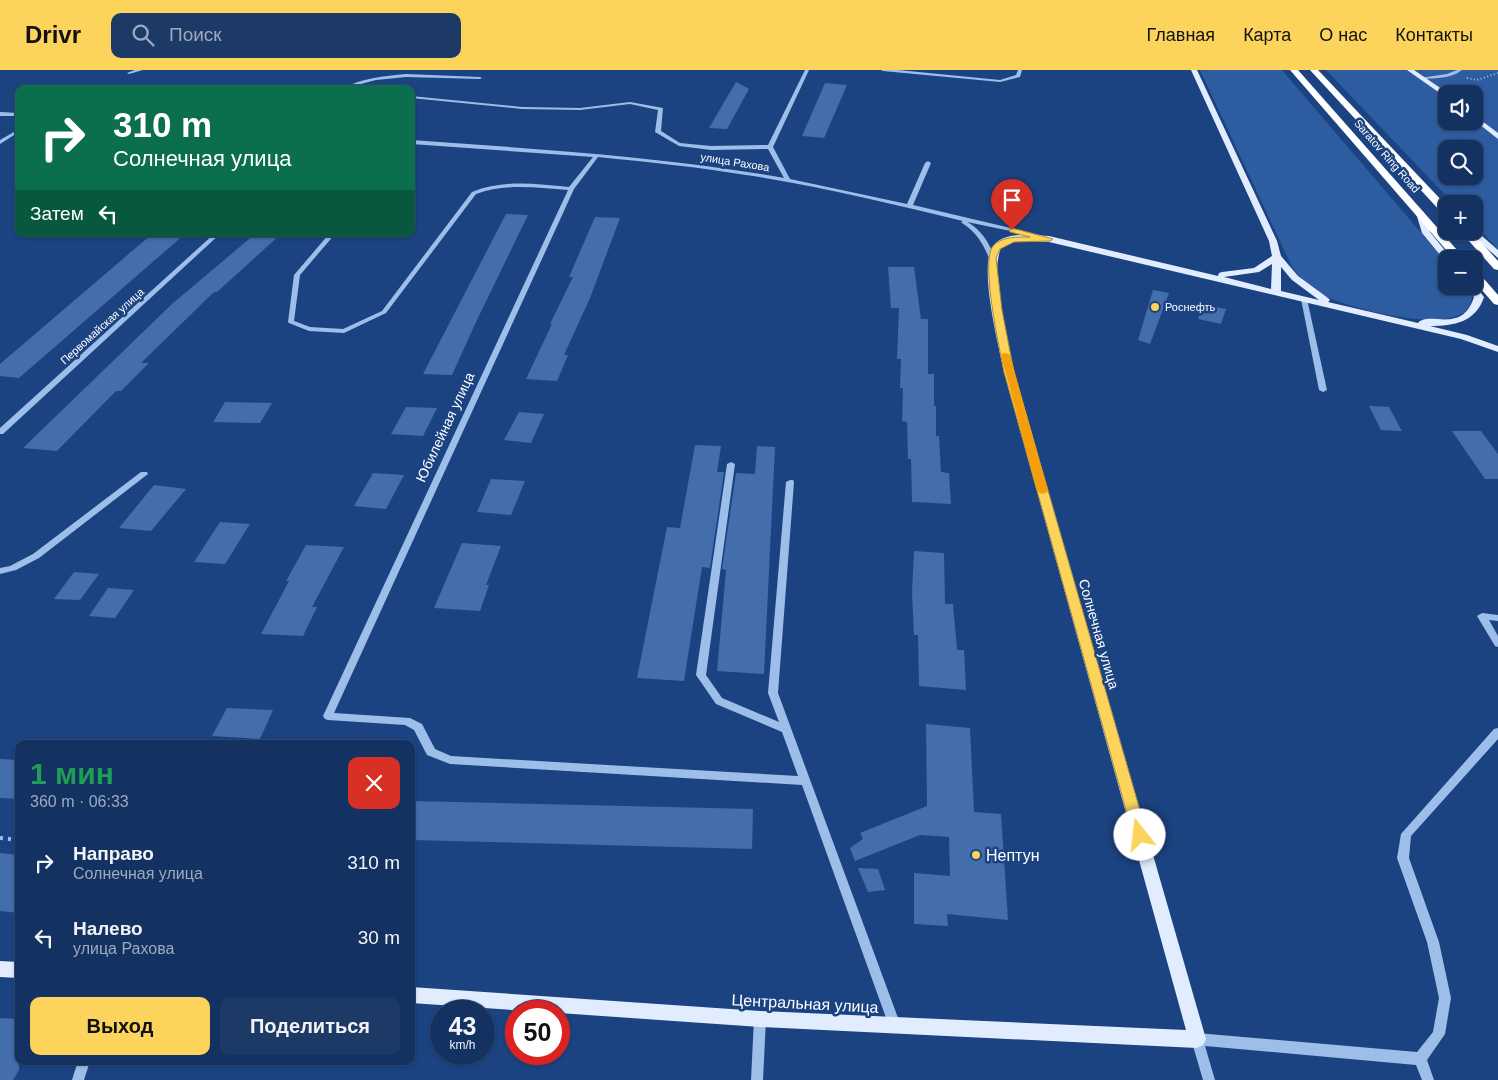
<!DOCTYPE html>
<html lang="ru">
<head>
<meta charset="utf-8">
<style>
	body { margin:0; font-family:Arial,sans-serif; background:#1d3a67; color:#f1f3f6; height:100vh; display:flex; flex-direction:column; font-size:19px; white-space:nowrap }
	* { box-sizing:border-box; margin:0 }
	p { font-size:16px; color:#9daabd }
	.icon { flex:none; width:28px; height:28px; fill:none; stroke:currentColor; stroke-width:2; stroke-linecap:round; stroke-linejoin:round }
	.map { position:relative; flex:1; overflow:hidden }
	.panel { position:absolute; left:15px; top:670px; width:400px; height:325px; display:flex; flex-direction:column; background:#143261; border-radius:10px; box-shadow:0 1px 4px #0004,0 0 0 1px #334d76 }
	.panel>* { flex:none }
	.banner { position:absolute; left:15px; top:15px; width:400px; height:152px; border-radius:10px; box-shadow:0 1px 4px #0004,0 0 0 1px #334d76; background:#0b6e4f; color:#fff; overflow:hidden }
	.tools { position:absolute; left:1438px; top:15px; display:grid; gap:10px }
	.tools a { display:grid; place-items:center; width:45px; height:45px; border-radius:10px; background:#143261; box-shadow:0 1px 4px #0004,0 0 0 1px #334d76; font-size:25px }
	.speed { position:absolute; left:430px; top:930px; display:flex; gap:10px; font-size:25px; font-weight:700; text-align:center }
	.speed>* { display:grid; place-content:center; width:65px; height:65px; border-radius:50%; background:#143261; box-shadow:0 1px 4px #0004,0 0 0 1px #334d76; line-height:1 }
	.speed small { font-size:12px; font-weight:400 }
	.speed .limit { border:8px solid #d22; background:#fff; color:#111 }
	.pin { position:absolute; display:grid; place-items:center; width:42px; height:42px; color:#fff; margin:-51px -21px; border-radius:50% 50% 50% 0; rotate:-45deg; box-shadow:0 0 5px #0007 }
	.pin .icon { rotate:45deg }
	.me { position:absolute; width:55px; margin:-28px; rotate:344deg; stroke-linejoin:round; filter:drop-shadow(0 0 4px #0008) }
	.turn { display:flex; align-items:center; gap:18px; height:105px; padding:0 15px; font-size:22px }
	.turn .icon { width:65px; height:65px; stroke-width:2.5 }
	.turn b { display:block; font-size:35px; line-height:42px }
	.then { display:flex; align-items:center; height:48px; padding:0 15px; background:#0003; gap:10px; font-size:19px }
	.round { display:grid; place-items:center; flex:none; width:52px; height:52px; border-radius:10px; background:#1d3a67 }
	.headline { display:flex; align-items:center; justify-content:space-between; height:85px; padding:0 15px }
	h1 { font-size:30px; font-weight:600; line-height:38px; color:#1e9e55 }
	.action { display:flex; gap:10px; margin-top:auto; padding:10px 15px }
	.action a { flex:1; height:58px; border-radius:10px; background:#fcd45b; color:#111; font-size:20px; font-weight:600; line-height:58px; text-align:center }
	.action a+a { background:#1d3a67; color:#f1f3f6 }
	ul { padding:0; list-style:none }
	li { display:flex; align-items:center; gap:15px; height:75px; padding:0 15px }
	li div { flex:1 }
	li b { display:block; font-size:19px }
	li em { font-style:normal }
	header { display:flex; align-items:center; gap:30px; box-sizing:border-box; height:70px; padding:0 25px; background:#fcd45b; color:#111 }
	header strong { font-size:24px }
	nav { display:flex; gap:28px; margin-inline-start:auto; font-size:18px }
	.search { width:350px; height:45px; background:#1d3a67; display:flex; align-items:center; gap:12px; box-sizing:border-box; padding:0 18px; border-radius:10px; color:#9daabd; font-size:19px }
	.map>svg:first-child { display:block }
</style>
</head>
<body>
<header>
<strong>Drivr</strong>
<div class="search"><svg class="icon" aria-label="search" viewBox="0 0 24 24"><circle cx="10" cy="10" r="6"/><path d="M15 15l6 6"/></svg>Поиск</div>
<nav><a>Главная</a><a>Карта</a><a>О нас</a><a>Контакты</a></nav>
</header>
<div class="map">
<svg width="1498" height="1010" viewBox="0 0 1498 1010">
	<rect width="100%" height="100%" fill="#1b4381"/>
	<g fill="#2e5ca0" fill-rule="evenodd">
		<path d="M1200 0H1282L1446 192V216H1467L1473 226C1471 230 1470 237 1467 240 1444 264 1337 237 1312 219 1304 213 1298 205 1292 197Z"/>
		<path d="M1326 0H1498V179L1474 154V134H1454ZM1446 24H1474V51H1446ZM1446 79H1474V106H1446Z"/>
	</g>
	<g fill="#436dab">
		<path d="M736 12 749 19 727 59 709 58Z"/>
		<path d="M825 13 847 15 824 68 802 66Z"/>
		<path d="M506 144 528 145 476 252 452 305 423 304Z"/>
		<path d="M595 147 620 148 590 228 564 285H568L557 311 526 309 552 254H550L573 207H569Z"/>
		<path d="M152 164H185L19 308 0 306V294Z"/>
		<path d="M255 164H281L217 222H214L141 293H149L121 321H116L57 381 23 378 172 234Z"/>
		<path d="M888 197H914L921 249H928V304H934V336H936V366H939L941 402 949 403 951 434 912 432 911 389H908L907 352 902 351 903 318H900L901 289H897L899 238H891Z"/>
		<path d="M1153 220 1169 223 1150 274 1138 270Z"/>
		<path d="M1202 234 1226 239 1221 254 1198 249Z"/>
		<path d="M225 332 272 333 260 353 213 352Z"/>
		<path d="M1369 336 1389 337 1402 361 1381 360Z"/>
		<path d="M406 337 437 338 423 366 391 364Z"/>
		<path d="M519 342 544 344 531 373 504 370Z"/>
		<path d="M1452 361H1481L1498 384V409H1485Z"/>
		<path d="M695 375 721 376 717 402H724L710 498 702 497 684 611 637 608 667 457 680 458Z"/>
		<path d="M757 376 775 377 764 604 717 601 726 500 722 499 736 403 755 404Z"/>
		<path d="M373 403 404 405 386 439 354 436Z"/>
		<path d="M491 409 525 411 511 445 477 442Z"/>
		<path d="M154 415 186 419 151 461 119 458Z"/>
		<path d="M220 452 250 454 225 494 194 492Z"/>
		<path d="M462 473 501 476 486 515H489L480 541 434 538Z"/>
		<path d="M306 475 344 477 312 537H317L303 566 261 564 289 511H286Z"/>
		<path d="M914 481 944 483 945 534H953L957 580H964L966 620 919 616 918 565H914L912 523Z"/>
		<path d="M74 502 99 504 80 530 54 529Z"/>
		<path d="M108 518 134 520 115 548 89 546Z"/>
		<path d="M227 638 273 640 260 669 212 666Z"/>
		<path d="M926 654 970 658 974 742 1001 744 1008 850 947 844 948 856 914 854V803L950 806 949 767 920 765 855 791 850 778 863 769 860 763 927 736Z"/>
		<path d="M0 689 19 690V729L0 728Z"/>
		<path d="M411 731 753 739 752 779 411 770Z"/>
		<path d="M0 783 19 785V843L0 841Z"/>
		<path d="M858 798 878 799 885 820 868 822Z"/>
		<path d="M0 948 19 949V1000L13 1010H0Z"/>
	</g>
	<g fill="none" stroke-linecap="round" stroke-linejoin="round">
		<path stroke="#9ebeea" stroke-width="2" stroke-dasharray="1 2.5" stroke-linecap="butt" d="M1467 8 1477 10 1498 3"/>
		<path stroke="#9ebeea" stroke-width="4" stroke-dasharray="3 5" stroke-linecap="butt" d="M0 768 19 770"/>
		<g fill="#9ebeea" fill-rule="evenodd">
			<path d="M135 0H143L129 4 127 3Z"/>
			<path d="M805 0H809L773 77 790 109 907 134 925 93 928 91 931 93 913 135 1044 166V168L967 152C982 160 989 173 995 188L992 190 989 188C983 173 976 162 962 153L961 152 963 151C891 134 820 116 746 105 697 97 648 92 598 87L574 119 334 643 410 648 422 654 435 679 451 686 798 706 782 662 716 634 696 605 727 394 731 392 735 394 706 605 722 628 779 652 768 623 786 412 790 410H793L794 412 778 623 901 956 899 960 895 962 891 960 889 956 802 715 450 694 427 685 414 660 405 655 328 650 325 649 323 646 568 120C536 118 506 113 476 124L386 243 344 263 309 261 289 253 288 252 294 205 329 164H335L300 205 294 251 310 257 343 259 382 241 472 122C504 109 536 114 569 117L593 87 411 74V70C536 79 661 86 784 108L768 79 711 80 679 76 655 62 658 40 630 34 580 40 522 39 411 28V26L522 37 580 38 630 32 663 38 661 61 680 73 711 76 768 75Z"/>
			<path d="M881 0H898L1000 10 1016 5 1018 0H1022L1020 7 1000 12 883 1Z"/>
			<path d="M1457 0H1462C1451 9 1436 8 1422 9L1420 8 1447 4Z"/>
			<path d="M406 4 480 7 482 8 480 9 406 7 376 10 361 14 349 19H342C361 8 384 6 406 4Z"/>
			<path d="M0 42 19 43V46H0Z"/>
			<path d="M19 59V62L0 74V70Z"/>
			<path d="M214 164H220L3 364H0V358Z"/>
			<path d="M1304 227 1307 229 1327 320 1323 322 1319 320 1301 229Z"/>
			<path d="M141 402H147L148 404 39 488 16 500 0 504V498L10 496 33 484Z"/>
			<path d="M1482 543 1498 545V551L1489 550 1498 566V577L1495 576 1477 546Z"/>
			<path d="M1498 658V669L1411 766 1409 788 1439 872 1451 928 1445 964 1427 990 1434 1010H1422L1416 995 1205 976 1215 1010H1203L1191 969 1193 965 1197 963 1417 982 1433 962 1439 928 1427 872 1397 788 1401 764 1494 659Z"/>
			<path d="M760 943 764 945 766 949 763 1010H751L754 949 756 945Z"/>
			<path d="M78 991H90L84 1010H72Z"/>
		</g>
		<g fill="#e2ecff" fill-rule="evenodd">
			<path d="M1191 0H1197L1277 171 1281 186 1298 206 1328 228 1330 230 1328 232 1418 253C1429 240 1462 265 1474 227L1467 216H1474V214L1484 227C1476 252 1454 256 1430 256L1467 265 1498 276V282L1461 269 1049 172 1015 171 1001 178C989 207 1008 271 1014 302L1206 969 1203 975 1197 978 760 957 559 943V941H527L411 933V917L760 941 1186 960 1004 302C999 277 978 196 993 176 1005 161 1033 165 1049 166L1218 206 1219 203 1222 202 1254 198 1272 186 1269 171ZM1272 194 1271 219 1224 207 1259 202ZM1281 197 1292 210 1319 230 1281 221Z"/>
			<path d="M1407 0H1414L1449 24H1446V27L1444 26Z"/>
			<path d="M1474 45 1498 63V69L1474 50Z"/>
			<path d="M1417 141H1423L1430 162 1452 189H1446L1445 191 1422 163 1416 143Z"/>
			<path d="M1474 159 1498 180V188L1467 161H1474Z"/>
			<path d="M0 891 19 892V908L0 907Z"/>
		</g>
		<g fill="#fff" fill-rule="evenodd">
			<path d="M1290 0H1298L1465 189H1454Z"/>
			<path d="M1310 0H1318L1446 135V144L1442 143Z"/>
			<path d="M1460 161H1471L1498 191V200L1494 199Z"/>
			<path d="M1474 201 1478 202 1498 225V235L1494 234 1474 211Z"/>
		</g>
	</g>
	<path fill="#fcd45b" stroke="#a48a3b" d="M1012 158 1053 169 1050 171 1014 172 1000 179 996 188 1002 240 1014 302 1147 765 1145 769 1140 771 1135 769 1133 765 1004 302C1000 280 980 192 993 176 1002 166 1018 167 1030 167L1010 162 1009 160Z"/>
	<path fill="#f59e0b" d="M1003 283H1006L1010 285 1048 421 1046 423 1042 424 1037 421 1001 285Z"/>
	<g fill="#fcd45b" stroke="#1b4381" stroke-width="2">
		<circle cx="1155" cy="237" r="5"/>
		<circle cx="976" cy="785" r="5"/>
	</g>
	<g text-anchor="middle" stroke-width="5" stroke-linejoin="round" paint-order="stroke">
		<g font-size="11" fill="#fff" stroke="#1b4381">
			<text transform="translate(1387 86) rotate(49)" y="4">Saratov Ring Road</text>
			<text transform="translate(735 92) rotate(9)" y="4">улица Рахова</text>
			<text transform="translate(102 256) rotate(-42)" y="4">Первомайская улица</text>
		</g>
		<g font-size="11" fill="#fff" stroke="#1b4381" text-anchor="start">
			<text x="1165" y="241">Роснефть</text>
		</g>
		<g font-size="14" fill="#fff" stroke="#1b4381">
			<text transform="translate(445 357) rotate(-65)" y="5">Юбилейная улица</text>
			<text transform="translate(1099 564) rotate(74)" y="5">Солнечная улица</text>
		</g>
		<g font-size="16" fill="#fff" stroke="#1b4381" text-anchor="start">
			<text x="986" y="791">Нептун</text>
		</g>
		<g font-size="16" fill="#fff" stroke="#1b4381">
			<text transform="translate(805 933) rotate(3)" y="6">Центральная улица</text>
		</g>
	</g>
</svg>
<div class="tools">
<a><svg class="icon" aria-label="sound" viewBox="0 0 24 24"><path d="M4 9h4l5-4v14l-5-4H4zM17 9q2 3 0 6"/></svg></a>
<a><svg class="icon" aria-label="search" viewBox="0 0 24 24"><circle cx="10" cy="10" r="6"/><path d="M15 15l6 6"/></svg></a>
<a>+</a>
<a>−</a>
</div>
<div class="speed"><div>43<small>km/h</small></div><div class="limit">50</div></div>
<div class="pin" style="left:1012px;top:160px;background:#d93025"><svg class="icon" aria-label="arrive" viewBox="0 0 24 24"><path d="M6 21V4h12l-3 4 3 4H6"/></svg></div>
<svg class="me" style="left:1140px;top:765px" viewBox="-20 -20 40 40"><circle r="19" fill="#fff"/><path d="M0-13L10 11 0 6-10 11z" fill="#fcd45b"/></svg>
<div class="banner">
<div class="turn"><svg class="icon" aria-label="right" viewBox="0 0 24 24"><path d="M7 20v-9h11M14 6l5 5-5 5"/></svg><div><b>310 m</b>Солнечная улица</div></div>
<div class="then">Затем<svg class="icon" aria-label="left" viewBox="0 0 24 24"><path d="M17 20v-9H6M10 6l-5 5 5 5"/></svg></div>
</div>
<section class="panel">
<div class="headline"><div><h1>1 мин</h1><p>360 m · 06:33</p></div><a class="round" style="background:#d93025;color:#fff"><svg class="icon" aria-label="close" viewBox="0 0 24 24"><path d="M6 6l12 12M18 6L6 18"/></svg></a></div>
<ul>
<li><svg class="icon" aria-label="right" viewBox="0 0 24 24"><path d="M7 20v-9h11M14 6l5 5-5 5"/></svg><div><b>Направо</b><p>Солнечная улица</p></div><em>310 m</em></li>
<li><svg class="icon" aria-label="left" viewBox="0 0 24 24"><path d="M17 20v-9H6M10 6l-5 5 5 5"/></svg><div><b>Налево</b><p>улица Рахова</p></div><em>30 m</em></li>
</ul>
<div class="action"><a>Выход</a><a>Поделиться</a></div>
</section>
</div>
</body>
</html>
